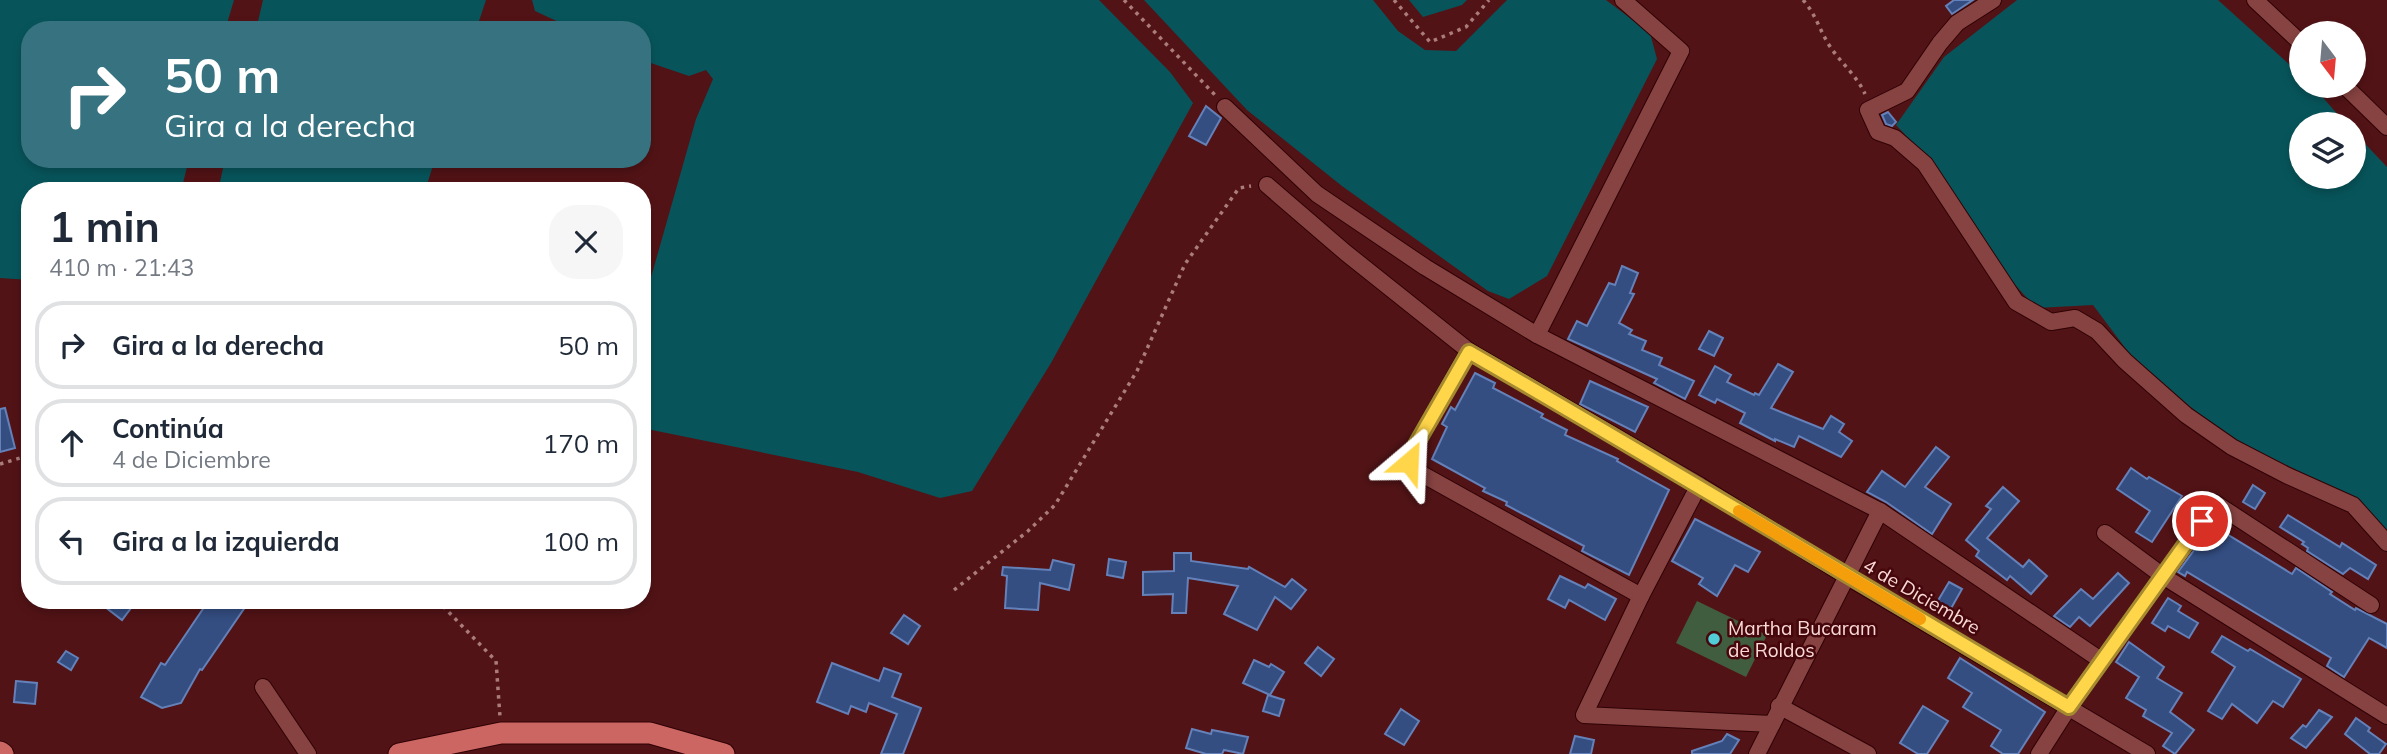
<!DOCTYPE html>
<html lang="es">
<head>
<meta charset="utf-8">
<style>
	body { margin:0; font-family:Mulish,sans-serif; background:#f6f6f7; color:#1f2937; height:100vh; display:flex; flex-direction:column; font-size:26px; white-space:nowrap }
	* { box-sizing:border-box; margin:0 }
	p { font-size:23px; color:#747a83 }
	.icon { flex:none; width:38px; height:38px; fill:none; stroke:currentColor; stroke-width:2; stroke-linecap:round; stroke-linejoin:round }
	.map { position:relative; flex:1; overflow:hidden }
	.panel { position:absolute; left:21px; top:182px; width:630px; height:427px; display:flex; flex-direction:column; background:#fff; border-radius:28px; box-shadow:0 4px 10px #0003 }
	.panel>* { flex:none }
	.guide { position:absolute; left:21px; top:21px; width:630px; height:147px; border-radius:28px; box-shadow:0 4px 10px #0003; background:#36727f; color:#fff; overflow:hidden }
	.needle { width:46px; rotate:164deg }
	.buttons { position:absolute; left:2289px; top:21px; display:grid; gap:14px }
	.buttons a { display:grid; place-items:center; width:77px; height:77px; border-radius:50%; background:#fff; box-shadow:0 4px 10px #0003; font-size:35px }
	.pin { position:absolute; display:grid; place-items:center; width:60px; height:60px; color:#fff; margin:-30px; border:4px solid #fff; border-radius:50%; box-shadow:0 2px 7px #0007 }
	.me { position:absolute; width:77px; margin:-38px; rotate:26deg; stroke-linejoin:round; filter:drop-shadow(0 0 5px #0008) }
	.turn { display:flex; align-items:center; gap:24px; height:147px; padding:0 28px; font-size:32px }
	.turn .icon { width:91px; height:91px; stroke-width:2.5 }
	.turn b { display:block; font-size:49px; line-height:60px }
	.round { display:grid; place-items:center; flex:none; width:74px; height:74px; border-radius:28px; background:#f6f6f7 }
	.summary { display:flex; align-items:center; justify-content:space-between; height:119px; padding:0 28px }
	h1 { font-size:42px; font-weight:700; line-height:52px }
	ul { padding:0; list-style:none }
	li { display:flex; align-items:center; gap:21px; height:88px; margin:0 14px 10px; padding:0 14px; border:4px solid #e0e1e3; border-radius:28px }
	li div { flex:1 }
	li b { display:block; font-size:26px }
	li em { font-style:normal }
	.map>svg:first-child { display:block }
</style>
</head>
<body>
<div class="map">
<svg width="2387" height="754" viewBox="0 0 2387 754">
	<rect width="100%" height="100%" fill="#521316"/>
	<path fill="#415d3f" d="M1697 601 1767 635 1746 677 1676 643Z"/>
	<g fill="#07555b">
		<path d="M0 0H234L225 30H30V159H189L181 191H30V280L0 278Z"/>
		<path d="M263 0H486L476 30H256Z"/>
		<path d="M532 0H1099L1170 72 1193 103 1051 363 972 491 940 498 858 472 642 428V309L696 119 713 79 706 70 689 76 642 60V30H576L535 11Z"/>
		<path d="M1144 0H1373L1398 31 1425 50 1456 51 1507 0H1606L1650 33 1657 59 1547 276 1509 299 1488 291 1342 186 1247 110Z"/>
		<path d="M1409 0H1467L1462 5 1423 17Z"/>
		<path d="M2017 0H2218L2301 75V86H2313L2346 124H2301V177H2354V132L2387 167V534L2351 497 2218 431 2129 353 2093 305 2036 308 1989 256 1930 161 1896 125 1944 57Z"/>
		<path d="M225 159H435L425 191H218Z"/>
	</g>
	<g fill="#344e82" stroke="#6481b9" stroke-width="2">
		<path d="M1954 0H1973L1952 14 1946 6Z"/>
		<path d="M1206 106 1221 118 1206 145 1189 136Z"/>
		<path d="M1888 112 1896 122 1892 126 1886 124 1882 115Z"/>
		<path d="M1622 266 1638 273 1630 293 1634 294 1619 323 1632 330 1629 334 1646 341 1642 350 1662 358 1659 365 1694 381 1685 399 1654 383 1657 379 1568 339 1577 321 1587 326 1609 283 1615 285Z"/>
		<path d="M1709 331 1723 338 1714 356 1699 349Z"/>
		<path d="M1778 364 1793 372 1771 408 1823 429 1831 416 1844 424 1839 432 1852 441 1841 457 1799 436 1794 447 1775 439V441L1740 423 1745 413 1717 399 1715 403 1699 395 1715 366 1731 375 1727 382 1754 395 1755 393 1759 395Z"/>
		<path d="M1475 373 1495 383 1493 388 1543 414 1541 417 1567 430 1565 435 1618 459 1617 461 1669 490 1629 575 1582 551 1584 546 1506 505 1507 502 1483 491 1485 488 1432 459 1447 427 1442 424 1451 407 1455 410Z"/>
		<path d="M1590 381 1648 407 1635 432 1580 404Z"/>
		<path d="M5 408 15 448 0 452V409Z"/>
		<path d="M1936 447 1949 457 1925 487 1951 504 1932 534 1886 502 1867 492 1882 471 1905 487Z"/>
		<path d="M2131 468 2147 479 2149 477 2182 496 2152 542 2136 532 2150 511 2117 489Z"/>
		<path d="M2253 485 2265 493 2255 509 2243 502Z"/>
		<path d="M2003 487 2019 501 1987 538 2023 567 2029 560 2047 576 2031 594 2010 576 2007 580 1976 556 1979 551 1966 540 1991 509 1986 506Z"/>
		<path d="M2288 515 2340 547 2342 543 2376 565 2368 579 2350 568 2343 574 2307 551 2308 548 2302 544 2304 542 2280 527Z"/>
		<path d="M1695 519 1760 552 1748 572 1735 565 1717 596 1699 584 1703 578 1672 561Z"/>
		<path d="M2214 523 2223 530 2222 531 2292 574 2296 568 2332 592 2330 594 2355 610 2356 608 2387 624V648L2369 638 2344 677 2327 666 2331 658 2187 572 2185 576 2178 572Z"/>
		<path d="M1174 553H1191V561L1248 569 1249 567 1285 587 1292 579 1306 590 1291 609 1275 597 1257 630 1224 614 1238 586 1188 578 1186 613H1172L1173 594 1143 595V572L1174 571Z"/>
		<path d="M1109 559 1126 562 1123 578 1107 575Z"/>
		<path d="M1053 560 1074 565 1069 590 1040 583 1038 610 1005 608 1007 576 1002 575 1003 567 1050 570Z"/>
		<path d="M2118 573 2129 583 2090 626 2079 617 2070 627 2054 616 2081 589 2093 599Z"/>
		<path d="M1560 576 1585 588 1588 584 1616 599 1605 620 1569 600 1565 608 1548 599Z"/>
		<path d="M1949 582 1962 589 1949 612 1936 604Z"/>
		<path d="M2168 598 2181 606 2178 611 2198 623 2189 638 2168 626 2165 631 2152 623Z"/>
		<path d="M96 600H137L122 620Z"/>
		<path d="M209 600H250L202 670 200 669 181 703 162 708 141 697 161 663 165 665Z"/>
		<path d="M904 615 920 626 908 644 891 633Z"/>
		<path d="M2222 636 2248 651 2250 649 2301 679 2283 707 2273 701 2257 723 2232 704 2222 719 2208 711 2235 667 2212 652Z"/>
		<path d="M2129 642 2164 667 2157 678 2182 693 2170 712 2194 730 2175 754 2163 746 2172 733 2143 716 2146 710 2126 698 2139 677 2116 662Z"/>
		<path d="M1318 647 1334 659 1321 676 1305 663Z"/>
		<path d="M66 651 78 658 71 670 58 662Z"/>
		<path d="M1960 658 2045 712 2018 754H2003L1991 746 2001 730 1963 707 1972 693 1948 678Z"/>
		<path d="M1254 660 1269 667 1271 664 1284 672 1270 695 1243 683Z"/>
		<path d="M832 663 879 681 884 668 901 674 892 697 921 708 903 754H881L897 714 869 703 866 712 851 706 848 714 817 702Z"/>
		<path d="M16 681 37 683 35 704 14 702Z"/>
		<path d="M1268 695 1284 700 1279 716 1263 711Z"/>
		<path d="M1923 706 1948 721 1927 754H1918L1900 743Z"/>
		<path d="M1401 709 1419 721 1404 745 1385 734Z"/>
		<path d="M2319 710 2332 717 2306 748 2291 738 2303 725 2306 727Z"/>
		<path d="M2356 718 2370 728 2368 731 2386 744 2379 754H2370L2345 734Z"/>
		<path d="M1192 729 1211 734 1212 730 1248 737 1243 754 1224 750 1222 754H1206L1186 748Z"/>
		<path d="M1727 734 1739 740 1730 754H1692V751L1722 741Z"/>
		<path d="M1575 736 1594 740 1591 754H1570Z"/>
	</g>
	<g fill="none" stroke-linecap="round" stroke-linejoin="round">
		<defs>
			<g id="minor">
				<path d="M1993 0 1957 23 1940 43 1907 91 1868 110 1878 132 1895 138 1925 164 2016 302 2051 322 2075 318 2097 331 2125 361 2186 415 2232 447 2286 475 2353 505 2387 543"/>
				<path d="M2255 0 2301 43"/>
				<path d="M2345 86 2387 127"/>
				<path d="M1225 107 1317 194 1425 267 1537 335 1681 51 1623 0"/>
				<path d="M1267 185 1346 253 1469 351 1699 485 1846 576 2147 754"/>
				<path d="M1537 335 1880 511 2102 661"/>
				<path d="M1469 351 1410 455 1409 462 1411 468 1641 596"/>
				<path d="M1699 485 1641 596 1584 715 1772 724"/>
				<path d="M2105 533 2163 576 2387 716"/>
				<path d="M263 687 308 754"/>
				<path d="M1779 706 1868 754"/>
				<path d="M1757 754 1880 511"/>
				<path d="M2039 754 2069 707 2215 503 2371 605"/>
			</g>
			<g id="major">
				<path d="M0 752 3 754"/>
				<path d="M399 754 501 733H650L724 754"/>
			</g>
		</defs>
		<use href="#minor" stroke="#2f0205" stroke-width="18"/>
		<use href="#major" stroke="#2f0205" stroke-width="23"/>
		<g stroke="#ab7c7c" stroke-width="3.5" stroke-dasharray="3.5 5" stroke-linecap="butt">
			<path d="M1124 0 1215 95"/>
			<path d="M1394 0 1430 42 1466 27 1489 0"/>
			<path d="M1803 0C1816 14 1820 32 1831 48 1842 64 1857 76 1865 94"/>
			<path d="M0 464 30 455"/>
			<path d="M954 590 1028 531 1055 505 1137 371 1185 264 1239 188 1251 186"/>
			<path d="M437 600 496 661 500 717"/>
		</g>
		<use href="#minor" stroke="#864341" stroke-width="16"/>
		<use href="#major" stroke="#cc6663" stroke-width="21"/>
	</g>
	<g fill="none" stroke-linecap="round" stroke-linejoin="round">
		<defs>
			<path id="route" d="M1409 462 1410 455 1469 352C1670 468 1869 589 2069 707L2202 521"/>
		</defs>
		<use href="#route" stroke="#a68a30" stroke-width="18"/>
		<use href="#route" stroke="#ffd54a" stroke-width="12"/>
		<path stroke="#f59e0b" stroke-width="12" d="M1739 511 1920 619"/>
	</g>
	<circle fill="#52ccd6" stroke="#46070c" stroke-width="2.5" cx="1714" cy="639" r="7"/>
	<g text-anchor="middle" stroke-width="5" stroke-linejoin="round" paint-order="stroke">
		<g font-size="19" fill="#fad9d6" stroke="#46070c">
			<text transform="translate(1922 596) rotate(30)" y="7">4 de Diciembre</text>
		</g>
		<g font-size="19" fill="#fad9d6" stroke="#46070c" text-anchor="start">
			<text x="1728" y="635">Martha Bucaram<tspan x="1728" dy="22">de Roldos</tspan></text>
		</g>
	</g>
</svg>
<div class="buttons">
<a><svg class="needle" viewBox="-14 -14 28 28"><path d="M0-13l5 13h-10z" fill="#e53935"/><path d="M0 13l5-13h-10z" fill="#747a83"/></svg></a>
<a><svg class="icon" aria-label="layers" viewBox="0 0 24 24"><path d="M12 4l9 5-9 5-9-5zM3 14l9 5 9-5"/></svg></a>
</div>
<div class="pin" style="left:2202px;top:521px;background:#d93025"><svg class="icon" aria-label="arrive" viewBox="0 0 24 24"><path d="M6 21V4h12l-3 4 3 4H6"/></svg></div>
<svg class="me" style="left:1409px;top:462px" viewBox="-20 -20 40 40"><path d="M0-17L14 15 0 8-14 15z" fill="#ffd54a" stroke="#fff" stroke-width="4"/></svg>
<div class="guide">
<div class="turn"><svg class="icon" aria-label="right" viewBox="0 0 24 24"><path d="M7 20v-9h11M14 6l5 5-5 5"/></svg><div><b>50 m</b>Gira a la derecha</div></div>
</div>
<section class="panel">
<div class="summary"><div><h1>1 min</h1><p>410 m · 21:43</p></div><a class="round"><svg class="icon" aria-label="close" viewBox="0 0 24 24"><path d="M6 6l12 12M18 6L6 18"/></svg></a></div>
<ul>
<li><svg class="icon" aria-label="right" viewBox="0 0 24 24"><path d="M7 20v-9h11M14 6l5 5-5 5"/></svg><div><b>Gira a la derecha</b></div><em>50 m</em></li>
<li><svg class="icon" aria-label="ahead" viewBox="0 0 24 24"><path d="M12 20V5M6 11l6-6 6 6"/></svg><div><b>Continúa</b><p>4 de Diciembre</p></div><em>170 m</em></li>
<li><svg class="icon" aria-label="left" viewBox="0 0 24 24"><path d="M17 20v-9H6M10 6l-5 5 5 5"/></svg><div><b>Gira a la izquierda</b></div><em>100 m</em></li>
</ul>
</section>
</div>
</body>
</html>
